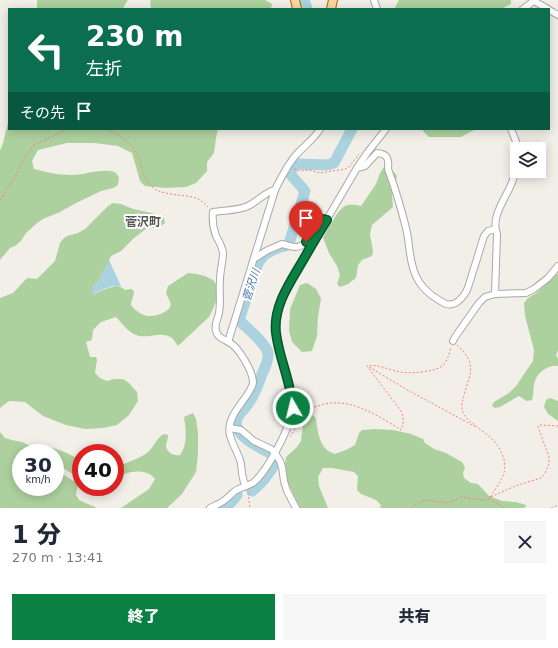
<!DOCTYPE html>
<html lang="ja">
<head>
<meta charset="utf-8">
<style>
	body { margin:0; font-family:"DejaVu Sans","Noto Sans JP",sans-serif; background:#f6f6f7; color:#1f2937; height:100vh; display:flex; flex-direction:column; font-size:15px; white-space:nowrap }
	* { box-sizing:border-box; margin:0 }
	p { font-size:13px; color:#747a83 }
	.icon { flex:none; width:22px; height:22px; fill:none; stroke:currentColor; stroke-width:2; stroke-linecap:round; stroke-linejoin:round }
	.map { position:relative; height:508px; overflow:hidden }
	.sheet { display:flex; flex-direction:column; background:#fff; flex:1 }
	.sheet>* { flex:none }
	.guide { position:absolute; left:8px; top:8px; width:542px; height:122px; border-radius:0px; box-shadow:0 2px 10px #0003; background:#0b6e4f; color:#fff; overflow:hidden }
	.tools { position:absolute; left:510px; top:142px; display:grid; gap:8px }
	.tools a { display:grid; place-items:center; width:36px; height:36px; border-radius:0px; background:#fff; box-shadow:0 2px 10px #0003; font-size:20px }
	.speed { position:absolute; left:12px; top:444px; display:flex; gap:8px; font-size:20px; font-weight:700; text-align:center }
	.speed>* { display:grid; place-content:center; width:52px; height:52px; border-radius:50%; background:#fff; box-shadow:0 2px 10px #0003; line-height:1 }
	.speed small { font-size:10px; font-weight:400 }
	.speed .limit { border:6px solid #d22; background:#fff; color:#111 }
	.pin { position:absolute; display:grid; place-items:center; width:34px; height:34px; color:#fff; margin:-41px -17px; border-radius:50% 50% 50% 0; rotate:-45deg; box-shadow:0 0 4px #0007 }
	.pin .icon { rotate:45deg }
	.me { position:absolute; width:44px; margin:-22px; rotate:352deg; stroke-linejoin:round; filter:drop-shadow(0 0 3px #0008) }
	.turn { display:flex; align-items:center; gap:14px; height:84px; padding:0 12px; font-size:18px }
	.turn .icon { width:52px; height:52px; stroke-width:2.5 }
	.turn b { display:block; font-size:28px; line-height:34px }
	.then { display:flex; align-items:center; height:38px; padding:0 12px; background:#0003; gap:8px; font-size:15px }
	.round { display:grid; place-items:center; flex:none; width:42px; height:42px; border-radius:0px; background:#f6f6f7 }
	.headline { display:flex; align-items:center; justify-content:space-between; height:68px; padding:0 12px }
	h1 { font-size:24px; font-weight:800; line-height:30px }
	.cta { display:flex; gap:8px; margin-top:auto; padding:8px 12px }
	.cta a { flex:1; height:46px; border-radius:0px; background:#0b8043; color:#fff; font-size:16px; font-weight:800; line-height:46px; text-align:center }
	.cta a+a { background:#f6f6f7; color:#1f2937 }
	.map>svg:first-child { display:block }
</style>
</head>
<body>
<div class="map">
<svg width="558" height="508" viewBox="0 0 558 508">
	<rect width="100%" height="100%" fill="#f2efe9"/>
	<g fill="#add19e">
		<path d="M37 0H128L124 6V9H37Z"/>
		<path d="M151 0H265L272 4 271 9H151L150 2Z"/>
		<path d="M399 0H511V4L501 9H395L396 5Z"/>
		<path d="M9 118V129H218L216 138 214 153 207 162V171L196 183 186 187 165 188 145 186 140 181 132 153 118 146 94 143H67L38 150 32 161 34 169C46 172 59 175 71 175 86 175 101 168 115 172L119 177 118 185 113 188 101 191 74 204 60 212 43 219 37 223 26 233 21 241 15 246 10 248 0 260V151L3 143Z"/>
		<path d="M423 129H476L461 137H429L423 131Z"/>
		<path d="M384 167 394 172 397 176 392 194 393 207 372 225 370 234 373 251 372 256 362 260 358 265 356 278 348 284 340 287 337 284 340 275 337 266 329 253 323 238C327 231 338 209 345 206 350 204 356 205 361 206L376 184 380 173Z"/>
		<path d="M113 203 121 204 133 209 152 213 164 218 165 223 160 227 146 229 134 238 121 251 111 256 106 268 101 275 100 280 96 284 93 295C99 292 102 290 109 288 117 286 118 284 125 290L131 289 134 291C134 297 131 300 131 305 142 319 156 319 169 309L171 304 166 293 168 286 188 273 197 274 205 276 213 280 217 286V299L213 309 209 317 178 346C176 343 174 340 172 338 160 329 146 342 132 333 126 329 121 322 116 317L101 322 93 330 92 340 86 342 90 357H96L97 360 96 366 95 373 100 378 107 381 114 379H123L129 383 137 392 138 401 129 415 117 425 103 428 85 429 66 425 43 416 25 402 9 401 0 408V298L13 293 27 278 37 279 55 261 60 243 63 239 67 236 78 233 85 229 108 206Z"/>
		<path d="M557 274H558V350L556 355 558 359V366C548 364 536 373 534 384 533 389 534 394 532 400L527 401 519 396 500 407 495 408 492 406 494 402 509 393 517 385 526 371 533 361 534 350 525 316 524 303 528 298 538 292Z"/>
		<path d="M307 283 316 289 321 298 318 317 317 336 312 351 302 352 292 342 289 331 290 309 300 285Z"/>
		<path d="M550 398 558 401V421L548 414 544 407 546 400Z"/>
		<path d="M193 413 196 419 198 434V453L196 472 182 494 167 508H121L149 489 155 479C147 467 124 471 115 479V467C126 463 138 459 147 453 154 447 157 437 164 434L168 435C168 439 166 443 166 446 167 453 174 456 180 455 188 444 186 430 184 417Z"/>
		<path d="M310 413 316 418C317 428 319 443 326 449 328 451 332 453 335 454L346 450 355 445 359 433 362 430 375 429 393 430 411 434 423 439 425 443 434 449 446 453 462 462 465 467 463 473 464 478 471 483 478 484 489 496 502 501 516 502 526 505 525 508H380L381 505 376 500 361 494 357 490 358 476 354 472 332 468H323L318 477 319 486 328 508H300L288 483 285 464 286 457 297 447 301 441 303 424 305 415Z"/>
		<path d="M0 432 5 438 12 440 22 442 33 447 38 453H21V487H55V469L78 484 76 495 79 500 97 508H1L0 507Z"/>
		<path d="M46 447C58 448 70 454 81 461V478C71 473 63 469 55 461V453H47L44 450V448Z"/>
	</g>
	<path fill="#aad3df" d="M109 260 121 286C111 285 101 290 93 295L92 285C102 283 98 278 102 273 105 268 107 265 109 260Z"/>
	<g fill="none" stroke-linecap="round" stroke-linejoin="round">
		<g stroke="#aad3df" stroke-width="11">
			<path d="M304 0 307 9"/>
			<path d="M268 452C258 447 231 434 237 419 239 413 245 409 248 404 255 395 258 384 262 374 265 368 269 360 268 353 266 344 249 330 242 323L240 321V317L258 263 264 255 271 251 280 247 285 246 289 244 305 191 291 175V170L294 166 297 164 327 165 334 163 352 129"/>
			<path d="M252 491C262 483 269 474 275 463"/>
			<path d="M222 508C229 505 233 502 237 495"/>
		</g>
		<defs>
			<g id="minor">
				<path d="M374 0 377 9"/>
				<path d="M534 1 548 9"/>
				<path d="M523 9 535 0"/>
				<path d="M549 10 558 15"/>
				<path d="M511 129 519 149"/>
				<path d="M357 168 365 166 377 153C388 154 389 159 388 169 395 188 401 208 406 228 409 240 409 252 412 264 416 283 427 294 444 303 453 308 461 300 466 292 469 286 471 278 473 271 477 260 480 248 484 236L488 231 495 229"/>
				<path d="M255 258 268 250 282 244C287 245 290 247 295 247 313 247 310 217 327 220"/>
				<path d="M495 294 497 234C491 218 503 202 510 187 513 181 515 174 517 167"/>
				<path d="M453 341 455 337 479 303 485 297 495 294 526 293 534 289 548 278 558 266"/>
				<path d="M228 342 275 190C281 178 287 165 296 155 304 146 314 139 320 129"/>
				<path d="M230 428 241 430 254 441 271 449 275 453 280 461 282 467 284 481 287 491 296 508"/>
				<path d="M246 486C245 484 243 481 243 478 241 472 242 465 240 460 234 442 223 434 234 414 238 406 252 391 253 383 253 371 239 348 229 342 223 339 218 338 216 331 214 324 218 319 219 313 221 302 219 291 220 280 220 271 223 261 223 253 222 246 219 241 216 236 213 228 212 221 213 212 224 210 237 211 248 206 257 202 265 192 275 190"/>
				<path d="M210 508C216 505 222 503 226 499 229 497 232 493 235 491 241 487 249 486 254 482 267 471 287 433 291 416 293 408 293 400 291 392 285 366 271 339 277 312 279 304 283 297 286 289L357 168 367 153 386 129"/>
			</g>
			<g id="major">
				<path d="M295 0 297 9"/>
				<path d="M331 9 333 0"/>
			</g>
		</defs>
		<use href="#minor" stroke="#a9a9a9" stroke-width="8"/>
		<use href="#major" stroke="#a06b00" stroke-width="10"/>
		<g stroke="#fa8072" stroke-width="1" stroke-dasharray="2 2" stroke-linecap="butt">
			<path d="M107 129C120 135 134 145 139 158 141 162 141 166 142 170 142 172 150 185 151 186 160 196 184 194 196 198 201 200 205 204 208 207"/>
			<path d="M294 169 299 171 309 170 320 173 345 169 349 167 359 154"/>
			<path d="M0 200 15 177 23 160 34 145 68 129"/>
			<path d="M457 345C477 364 471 371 464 395 463 400 461 404 462 410 464 417 470 421 476 426 481 430 487 434 492 439 502 449 509 465 502 478 499 485 493 492 489 499"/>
			<path d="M369 367 411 392 476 427"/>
			<path d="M290 437C296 429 299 417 306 411 310 408 314 407 318 406 347 395 377 415 401 430 404 423 404 418 401 411L367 366C379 364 389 370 400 372 409 374 435 372 442 366 448 361 449 354 451 347"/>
			<path d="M248 493 250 508"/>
			<path d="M489 499 504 508"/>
			<path d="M412 508 419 502 425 500 448 503 461 497 480 500H484L515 486 541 478 544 475 549 464V457L538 427 539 425 558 426"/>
			<path d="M551 508 558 505"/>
		</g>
		<use href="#minor" stroke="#fff" stroke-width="6"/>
		<use href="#major" stroke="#fcd6a4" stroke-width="8"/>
	</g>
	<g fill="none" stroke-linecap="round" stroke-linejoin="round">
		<defs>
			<path id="route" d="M293 408C291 382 279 358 276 333 273 307 289 284 302 262 310 248 318 234 327 220L322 219 318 221 306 242"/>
		</defs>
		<use href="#route" stroke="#07532c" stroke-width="10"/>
		<use href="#route" stroke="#0b8043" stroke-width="7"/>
	</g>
	<g text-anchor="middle" stroke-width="4" stroke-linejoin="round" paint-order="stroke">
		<g font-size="11" font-style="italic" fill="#4a7aab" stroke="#fff">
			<text transform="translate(251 285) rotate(-72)" y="4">菅沢川</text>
		</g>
		<g font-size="12" font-weight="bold" fill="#555" stroke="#fff">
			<text x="143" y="226">菅沢町</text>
		</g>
	</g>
</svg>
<div class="tools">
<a><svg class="icon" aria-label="layers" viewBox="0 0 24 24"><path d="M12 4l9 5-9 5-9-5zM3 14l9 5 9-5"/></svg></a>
</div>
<div class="speed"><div>30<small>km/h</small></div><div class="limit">40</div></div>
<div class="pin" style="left:306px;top:242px;background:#d93025"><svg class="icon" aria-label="arrive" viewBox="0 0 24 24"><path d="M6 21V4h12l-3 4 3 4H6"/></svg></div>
<svg class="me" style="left:293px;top:408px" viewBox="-20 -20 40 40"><circle r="17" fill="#0b8043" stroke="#fff" stroke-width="3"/><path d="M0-11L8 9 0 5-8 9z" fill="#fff"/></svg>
<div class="guide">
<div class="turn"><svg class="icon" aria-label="left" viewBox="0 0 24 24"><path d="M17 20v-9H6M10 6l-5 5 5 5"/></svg><div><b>230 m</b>左折</div></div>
<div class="then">その先<svg class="icon" aria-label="arrive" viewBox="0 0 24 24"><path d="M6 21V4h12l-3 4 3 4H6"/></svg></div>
</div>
</div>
<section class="sheet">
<div class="headline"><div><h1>1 分</h1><p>270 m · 13:41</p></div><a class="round"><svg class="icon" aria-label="close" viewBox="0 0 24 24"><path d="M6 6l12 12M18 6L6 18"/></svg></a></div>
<div class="cta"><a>終了</a><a>共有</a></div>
</section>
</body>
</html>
